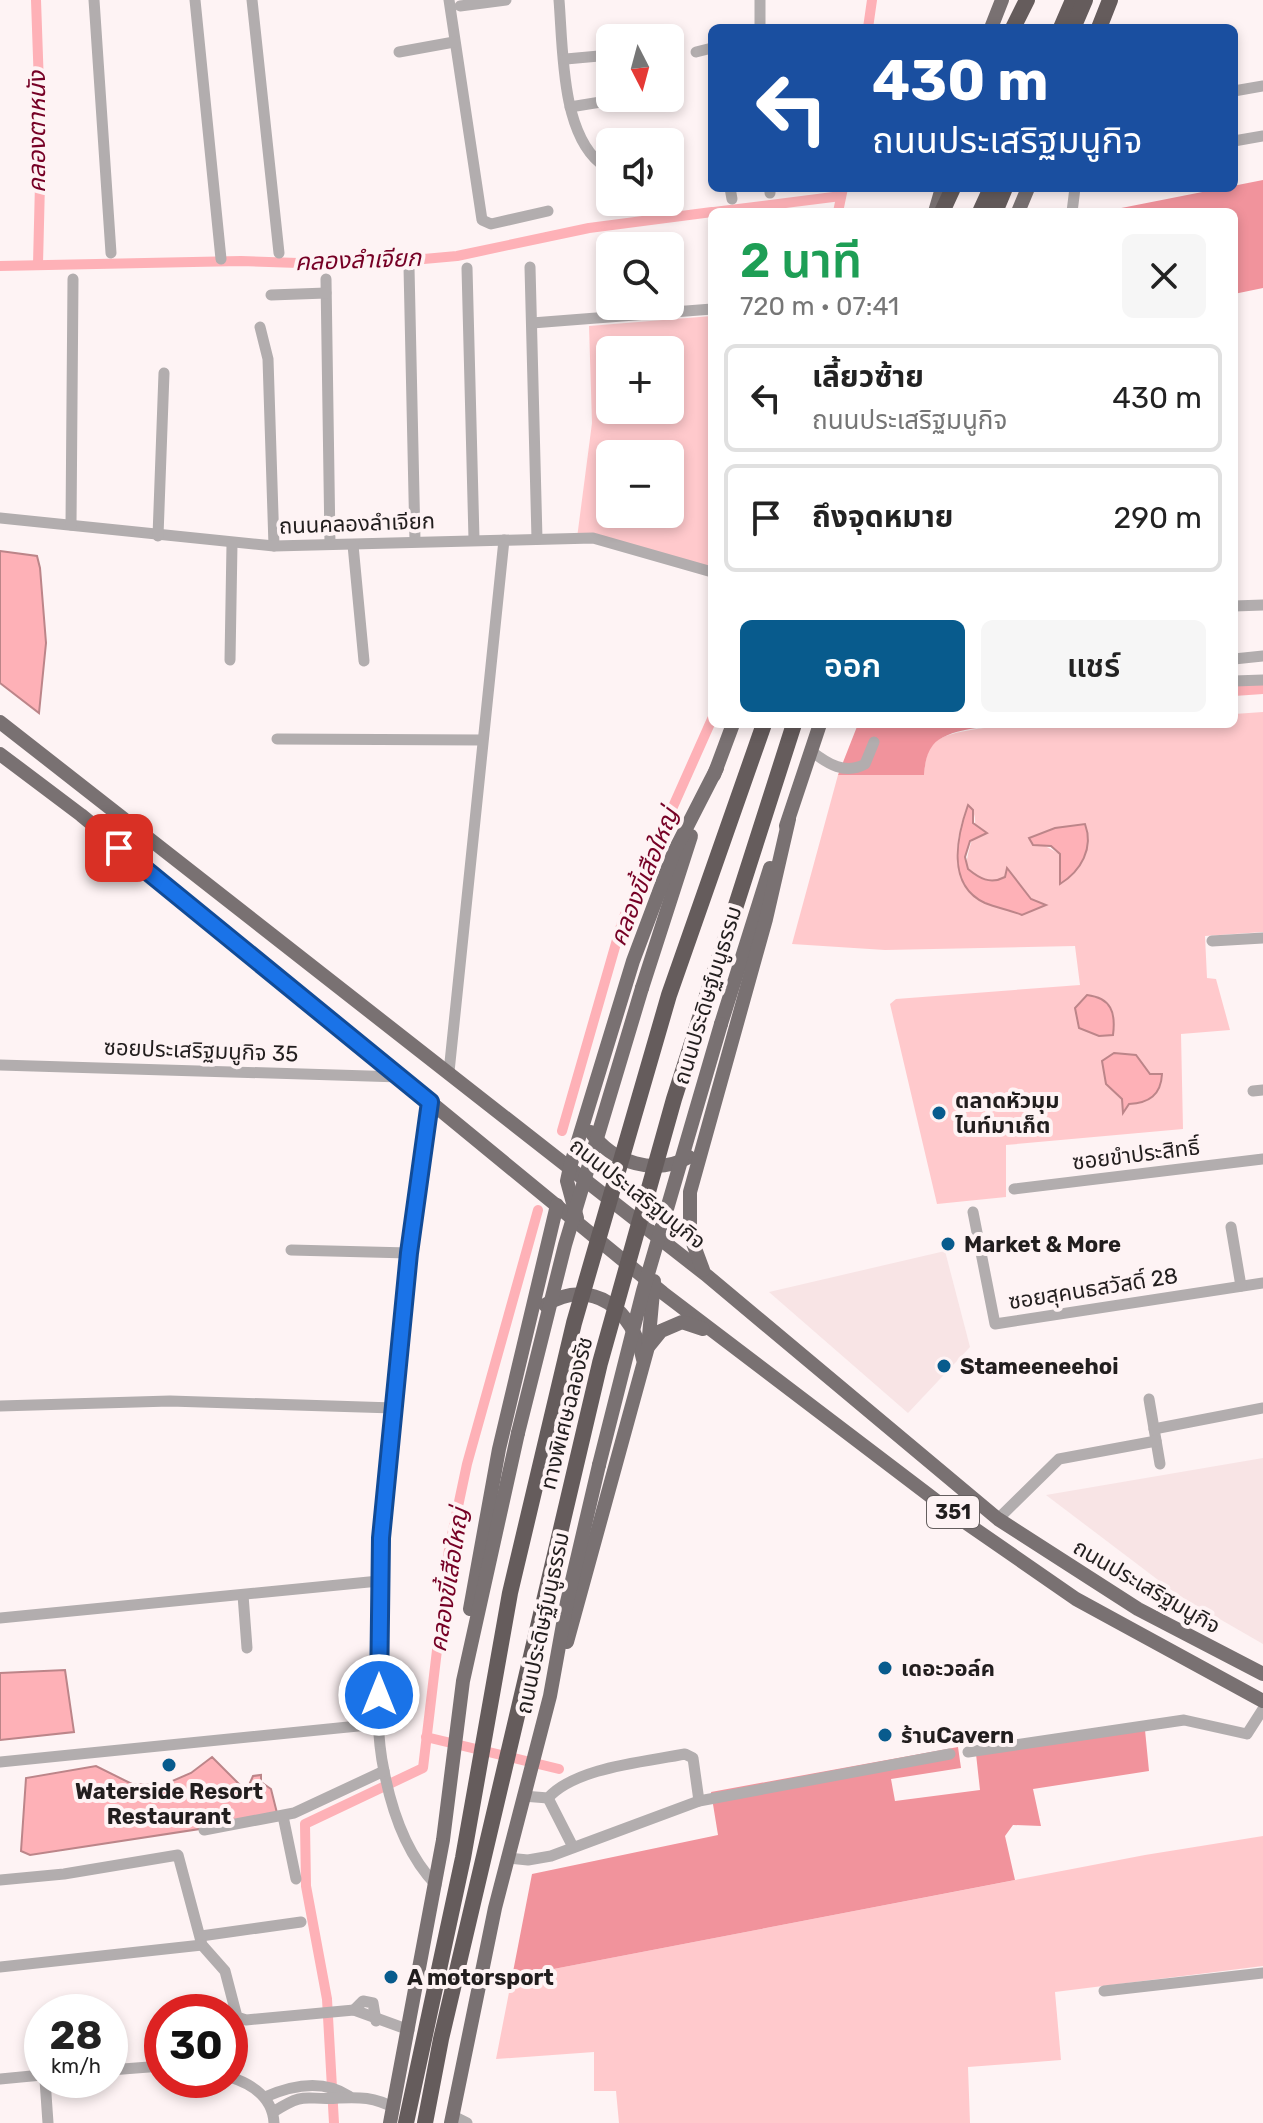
<!DOCTYPE html>
<html lang="th">
<head>
<meta charset="utf-8">
<style>
	body { margin:0; font-family:Rubik,"Noto Sans Thai",sans-serif; background:#f6f6f6; color:#222; height:100vh; display:flex; flex-direction:column; font-size:30px; white-space:nowrap }
	* { box-sizing:border-box; margin:0 }
	p { font-size:26px; color:#767676 }
	.icon { flex:none; width:44px; height:44px; fill:none; stroke:currentColor; stroke-width:2; stroke-linecap:round; stroke-linejoin:round }
	.map { position:relative; flex:1; overflow:hidden }
	.details { position:absolute; left:708px; top:208px; width:530px; height:520px; display:flex; flex-direction:column; background:#fff; border-radius:12px; box-shadow:0 4px 12px #0003 }
	.details>* { flex:none }
	.top-card { position:absolute; left:708px; top:24px; width:530px; height:168px; border-radius:12px; box-shadow:0 4px 12px #0003; background:#1a4fa0; color:#fff; overflow:hidden }
	.needle { width:52px; rotate:174deg }
	.fabs { position:absolute; left:596px; top:24px; display:grid; gap:16px }
	.fabs a { display:grid; place-items:center; width:88px; height:88px; border-radius:12px; background:#fff; box-shadow:0 4px 12px #0003; font-size:40px }
	.speed { position:absolute; left:24px; top:1994px; display:flex; gap:16px; font-size:40px; font-weight:700; text-align:center }
	.speed>* { display:grid; place-content:center; width:104px; height:104px; border-radius:50%; background:#fff; box-shadow:0 4px 12px #0003; line-height:1 }
	.speed small { font-size:20px; font-weight:400 }
	.speed .limit { border:12px solid #d22; background:#fff; color:#111 }
	.pin { position:absolute; display:grid; place-items:center; width:68px; height:68px; color:#fff; margin:-34px; border-radius:16px; box-shadow:0 4px 12px #0006 }
	.me { position:absolute; width:88px; margin:-44px; rotate:0deg; stroke-linejoin:round; filter:drop-shadow(0 0 6px #0008) }
	.turn { display:flex; align-items:center; gap:28px; height:168px; padding:0 32px; font-size:36px }
	.turn .icon { width:104px; height:104px; stroke-width:2.5 }
	.turn b { display:block; font-size:56px; line-height:68px }
	.round { display:grid; place-items:center; flex:none; width:84px; height:84px; border-radius:12px; background:#f6f6f6 }
	.summary { display:flex; align-items:center; justify-content:space-between; height:136px; padding:0 32px }
	h1 { font-size:48px; font-weight:600; line-height:60px; color:#1e9e55 }
	.cta { display:flex; gap:16px; margin-top:auto; padding:16px 32px }
	.cta a { flex:1; height:92px; border-radius:12px; background:#085b8d; color:#fff; font-size:32px; font-weight:600; line-height:92px; text-align:center }
	.cta a+a { background:#f6f6f6; color:#222 }
	ul { padding:0; list-style:none }
	li { display:flex; align-items:center; gap:24px; height:108px; margin:0 16px 12px; padding:0 16px; border:4px solid #e0e0e0; border-radius:12px }
	li div { flex:1 }
	li b { display:block; font-size:30px }
	li em { font-style:normal }
	.map>svg:first-child { display:block }
</style>
</head>
<body>
<div class="map">
<svg width="1263" height="2123" viewBox="0 0 1263 2123">
	<rect width="100%" height="100%" fill="#fef3f4"/>
	<g fill="#f8e4e5">
		<path d="M945 1251 970 1347 908 1413 769 1292Z"/>
		<path d="M1263 1458V1644L1178 1595 1046 1495Z"/>
	</g>
	<g fill="#ffc9cc" fill-rule="evenodd">
		<path d="M712 316V572L577 538 592 423 589 326ZM610 350H670V410H610ZM610 454H670V514H610Z"/>
		<path d="M1263 712V932L1205 936 1207 978 1216 979 1230 1030 1181 1034 1183 1129 1006 1145V1197L937 1204 890 1004 896 999 1080 985 1075 946 885 950 792 944 838 775H924C925 764 926 749 936 741 970 715 1181 724 1234 724V714ZM968 805C986 821 964 848 967 869 979 878 990 885 1005 877L1007 869 1031 899 1045 904 1022 915C1010 910 997 908 985 903 947 886 955 835 968 805ZM1085 824C1095 851 1077 864 1060 883V854L1030 838 1055 828Z"/>
		<path d="M1263 1836V1966L1055 1992 1061 2060 968 2067 970 2123H619L616 2091H594V2052L496 2059 512 1977 1145 1855Z"/>
	</g>
	<g fill="#f1939c">
		<path d="M1263 180V288L1234 294V212H1101Z"/>
		<path d="M858 724H1052C1024 726 952 722 933 745 926 754 925 764 924 775H838Z"/>
		<path d="M1145 1730 1149 1771 1033 1789 1041 1826 1013 1825 1005 1836 1015 1880 512 1977 532 1874 718 1835 711 1792 958 1747 961 1768 891 1779 895 1801 980 1790 976 1754Z"/>
	</g>
	<g fill="#feb1b7" stroke="#bc8589" stroke-width="2">
		<path d="M0 551 37 556 40 568 46 643 39 713 0 683Z"/>
		<path d="M968 805 973 810V823L987 833 970 841 965 857 968 869C979 878 990 885 1005 877L1007 868 1031 899 1046 905 1022 915C1010 910 997 908 985 903 946 885 957 836 968 805Z"/>
		<path d="M1085 824C1094 848 1081 871 1060 884V854L1051 846 1033 845 1029 838 1055 828Z"/>
		<path d="M1087 995C1111 998 1116 1012 1113 1035L1099 1036 1079 1028 1075 1008Z"/>
		<path d="M1114 1053 1136 1055 1150 1074H1162C1161 1095 1149 1103 1129 1104L1123 1113 1122 1099 1106 1084 1102 1061Z"/>
		<path d="M65 1670 74 1732 0 1740V1673Z"/>
		<path d="M212 1757 243 1788 249 1785 253 1776 261 1775V1782L271 1789 278 1817 30 1855 21 1851 26 1778 96 1766 132 1784 163 1785 191 1773Z"/>
	</g>
	<g fill="none" stroke-linecap="round" stroke-linejoin="round">
		<g stroke="#feb1b7" stroke-width="10">
			<path d="M36 0 41 143 38 264"/>
			<path d="M868 28 872 0"/>
			<path d="M714 212 841 196"/>
			<path d="M838 212 843 188"/>
			<path d="M0 266 241 261 357 265 457 256 589 228 712 212"/>
			<path d="M1234 691 1263 689"/>
			<path d="M562 1131 623 919 712 719"/>
			<path d="M426 1737 559 1769"/>
			<path d="M334 2123 327 1999 306 1886 305 1824 423 1768 449 1549 467 1464 538 1210"/>
		</g>
		<g stroke="#b2adae" stroke-width="11">
			<path d="M94 0 111 253"/>
			<path d="M195 0 221 259"/>
			<path d="M252 0 279 253"/>
			<path d="M449 0 482 220 491 224 548 211"/>
			<path d="M559 0C563 48 561 131 600 163"/>
			<path d="M460 6 506 0"/>
			<path d="M760 28V0"/>
			<path d="M399 52 454 42"/>
			<path d="M696 52 712 48"/>
			<path d="M566 59 610 55"/>
			<path d="M1234 91 1263 86"/>
			<path d="M649 98 650 102"/>
			<path d="M570 107 613 100"/>
			<path d="M1234 141 1263 136"/>
			<path d="M730 188 732 199"/>
			<path d="M770 188V193"/>
			<path d="M1072 212 1075 188"/>
			<path d="M409 267 415 541"/>
			<path d="M530 267 537 539"/>
			<path d="M467 268 474 539"/>
			<path d="M326 279 330 544"/>
			<path d="M271 295 326 293"/>
			<path d="M532 323 712 309"/>
			<path d="M260 327 268 359 274 546"/>
			<path d="M0 518 274 546 593 538 712 572"/>
			<path d="M71 525 73 279"/>
			<path d="M158 536 164 373"/>
			<path d="M353 545 364 661"/>
			<path d="M1234 606 1263 605"/>
			<path d="M1234 659 1263 656"/>
			<path d="M230 660 232 544"/>
			<path d="M1234 681 1263 680"/>
			<path d="M277 739 482 740"/>
			<path d="M811 751C828 764 845 775 865 764L874 742"/>
			<path d="M1212 941 1263 938"/>
			<path d="M0 1065 401 1077"/>
			<path d="M449 1072 504 540"/>
			<path d="M1253 1091 1263 1090"/>
			<path d="M430 1102C406 1275 380 1451 379 1626 379 1674 374 1724 384 1771 392 1812 407 1855 436 1885"/>
			<path d="M1014 1189 1263 1159"/>
			<path d="M973 1212 995 1324 1263 1283"/>
			<path d="M1231 1227 1241 1286"/>
			<path d="M291 1250 409 1253"/>
			<path d="M1149 1399 1160 1464"/>
			<path d="M0 1406 170 1401 394 1408"/>
			<path d="M1154 1429 1263 1408"/>
			<path d="M998 1519 1059 1459 1156 1441"/>
			<path d="M243 1595 247 1648"/>
			<path d="M0 1618 379 1581"/>
			<path d="M968 1752 1184 1720 1247 1734 1263 1709"/>
			<path d="M0 1762 378 1724"/>
			<path d="M523 1796 548 1798C576 1767 645 1762 685 1754L693 1758 699 1801"/>
			<path d="M548 1798 573 1847"/>
			<path d="M283 1816 296 1879"/>
			<path d="M204 1830 294 1813 384 1771"/>
			<path d="M507 1858 528 1860 551 1856 699 1801 950 1754"/>
			<path d="M0 1880 64 1874 178 1855 202 1945 225 1971 237 2017 246 2020 354 2010 409 2030"/>
			<path d="M201 1936 301 1922"/>
			<path d="M0 1967 202 1945"/>
			<path d="M1104 1991 1263 1973"/>
			<path d="M354 2010 363 2001 373 2003 376 2021"/>
			<path d="M110 2070 162 2066"/>
			<path d="M230 2077C252 2084 273 2098 274 2123"/>
			<path d="M0 2079 42 2075"/>
			<path d="M45 2080 48 2123"/>
			<path d="M265 2097C292 2085 323 2079 349 2096"/>
			<path d="M273 2112C308 2090 304 2101 339 2098 359 2097 375 2097 394 2108"/>
			<path d="M453 2116 467 2123"/>
		</g>
		<g stroke="#797172" stroke-width="14">
			<path d="M991 28 1002 0"/>
			<path d="M935 212 942 188"/>
			<path d="M1018 212 1028 188"/>
			<path d="M0 722 705 1274 998 1519 1138 1609 1263 1674"/>
			<path d="M0 754 81 815 663 1293 959 1518 1076 1599 1263 1701"/>
			<path d="M714 775 733 724"/>
			<path d="M786 826 820 724"/>
			<path d="M642 988 691 836"/>
			<path d="M721 1024 770 868"/>
			<path d="M591 1132C612 1163 656 1176 689 1157"/>
			<path d="M577 1218 567 1181 570 1167 633 961 674 852 717 768"/>
			<path d="M703 1270 690 1235V1192L766 919 789 819"/>
			<path d="M545 1305C593 1276 633 1310 643 1359"/>
			<path d="M648 1347 654 1281"/>
			<path d="M470 1609 499 1449 557 1205"/>
			<path d="M567 1642 648 1347 661 1331 682 1322 703 1329"/>
			<path d="M390 2123 443 1840 463 1681 518 1433"/>
			<path d="M451 2123 495 1908 550 1696 567 1602 599 1465"/>
		</g>
		<g stroke="#655c5c" stroke-width="16">
			<path d="M1013 28 1027 0"/>
			<path d="M1061 28 1073 0"/>
			<path d="M1073 28 1085 0"/>
			<path d="M1099 28 1110 0"/>
			<path d="M942 212 953 188"/>
			<path d="M980 212 991 188"/>
			<path d="M995 212 1005 188"/>
		</g>
		<g stroke="#797172" stroke-width="14">
			<path d="M518 1433 565 1245 642 988"/>
			<path d="M599 1465 643 1291 721 1024"/>
		</g>
		<g stroke="#655c5c" stroke-width="16">
			<path d="M406 2123 463 1858 510 1593 574 1323 669 995 764 724"/>
			<path d="M425 2123 441 2039 600 1363 674 1099 794 724"/>
		</g>
	</g>
	<g fill="none" stroke-linecap="round" stroke-linejoin="round">
		<defs>
			<path id="route" d="M119 848 430 1102 409 1253 381 1538 379 1695"/>
		</defs>
		<use href="#route" stroke="#114b97" stroke-width="20"/>
		<use href="#route" stroke="#1a73e8" stroke-width="14"/>
	</g>
	<g fill="#085b8d" stroke="#fef3f4" stroke-width="3">
		<circle cx="939" cy="1113" r="8"/>
		<circle cx="948" cy="1244" r="8"/>
		<circle cx="944" cy="1366" r="8"/>
		<circle cx="885" cy="1668" r="8"/>
		<circle cx="885" cy="1735" r="8"/>
		<circle cx="169" cy="1765" r="8"/>
		<circle cx="391" cy="1977" r="8"/>
	</g>
	<g text-anchor="middle" stroke-width="8" stroke-linejoin="round" paint-order="stroke">
		<rect fill="#fef3f4" stroke="#645e5e" stroke-width="2" x="927" y="1496" width="52" height="32" rx="6"/>
		<g font-size="20" font-weight="bold" fill="#221e1e">
			<text x="953" y="1519">351</text>
		</g>
		<g font-size="22" fill="#221e1e" stroke="#fef3f4">
			<text transform="translate(357 523) rotate(-2)" y="8">ถนนคลองลำเจียก</text>
			<text transform="translate(707 995) rotate(-73)" y="8">ถนนประดิษฐ์มนูธรรม</text>
			<text transform="translate(201 1050) rotate(2)" y="8">ซอยประเสริฐมนูกิจ 35</text>
			<text transform="translate(1136 1154) rotate(-7)" y="8">ซอยขำประสิทธิ์</text>
			<text transform="translate(638 1193) rotate(38)" y="8">ถนนประเสริฐมนูกิจ</text>
			<text transform="translate(1093 1288) rotate(-9)" y="8">ซอยสุคนธสวัสดิ์ 28</text>
			<text transform="translate(566 1413) rotate(-76)" y="8">ทางพิเศษฉลองรัช</text>
			<text transform="translate(1147 1586) rotate(30)" y="8">ถนนประเสริฐมนูกิจ</text>
			<text transform="translate(542 1623) rotate(-78)" y="8">ถนนประดิษฐ์มนูธรรม</text>
		</g>
		<g font-size="22" font-weight="bold" fill="#221e1e" stroke="#fef3f4" text-anchor="start">
			<text x="955" y="1108">ตลาดหัวมุม<tspan x="955" dy="25">ไนท์มาเก็ต</tspan></text>
			<text x="964" y="1252">Market &amp; More</text>
			<text x="960" y="1374">Stameeneehoi</text>
			<text x="901" y="1676">เดอะวอล์ค</text>
			<text x="901" y="1743">ร้านCavern</text>
			<text x="169" y="1799" text-anchor="middle">Waterside Resort<tspan x="169" dy="25">Restaurant</tspan></text>
			<text x="407" y="1985">A motorsport</text>
		</g>
		<g font-size="24" font-style="italic" fill="#760025" stroke="#fef3f4">
			<text transform="translate(37 132) rotate(-90)" y="8">คลองตาหนัง</text>
			<text transform="translate(358 260) rotate(-2)" y="8">คลองลำเจียก</text>
			<text transform="translate(644 877) rotate(-68)" y="8">คลองขี้เสือใหญ่</text>
			<text transform="translate(449 1580) rotate(-81)" y="8">คลองขี้เสือใหญ่</text>
		</g>
	</g>
</svg>
<div class="fabs">
<a><svg class="needle" viewBox="-14 -14 28 28"><path d="M0-13l5 13h-10z" fill="#e53935"/><path d="M0 13l5-13h-10z" fill="#767676"/></svg></a>
<a><svg class="icon" aria-label="sound" viewBox="0 0 24 24"><path d="M4 9h4l5-4v14l-5-4H4zM17 9q2 3 0 6"/></svg></a>
<a><svg class="icon" aria-label="search" viewBox="0 0 24 24"><circle cx="10" cy="10" r="6"/><path d="M15 15l6 6"/></svg></a>
<a>+</a>
<a>−</a>
</div>
<div class="speed"><div>28<small>km/h</small></div><div class="limit">30</div></div>
<div class="pin" style="left:119px;top:848px;background:#d93025"><svg class="icon" aria-label="arrive" viewBox="0 0 24 24"><path d="M6 21V4h12l-3 4 3 4H6"/></svg></div>
<svg class="me" style="left:379px;top:1695px" viewBox="-20 -20 40 40"><circle r="17" fill="#1a73e8" stroke="#fff" stroke-width="3"/><path d="M0-11L8 9 0 5-8 9z" fill="#fff"/></svg>
<div class="top-card">
<div class="turn"><svg class="icon" aria-label="left" viewBox="0 0 24 24"><path d="M17 20v-9H6M10 6l-5 5 5 5"/></svg><div><b>430 m</b>ถนนประเสริฐมนูกิจ</div></div>
</div>
<section class="details">
<div class="summary"><div><h1>2 นาที</h1><p>720 m · 07:41</p></div><a class="round"><svg class="icon" aria-label="close" viewBox="0 0 24 24"><path d="M6 6l12 12M18 6L6 18"/></svg></a></div>
<ul>
<li><svg class="icon" aria-label="left" viewBox="0 0 24 24"><path d="M17 20v-9H6M10 6l-5 5 5 5"/></svg><div><b>เลี้ยวซ้าย</b><p>ถนนประเสริฐมนูกิจ</p></div><em>430 m</em></li>
<li><svg class="icon" aria-label="arrive" viewBox="0 0 24 24"><path d="M6 21V4h12l-3 4 3 4H6"/></svg><div><b>ถึงจุดหมาย</b></div><em>290 m</em></li>
</ul>
<div class="cta"><a>ออก</a><a>แชร์</a></div>
</section>
</div>
</body>
</html>
